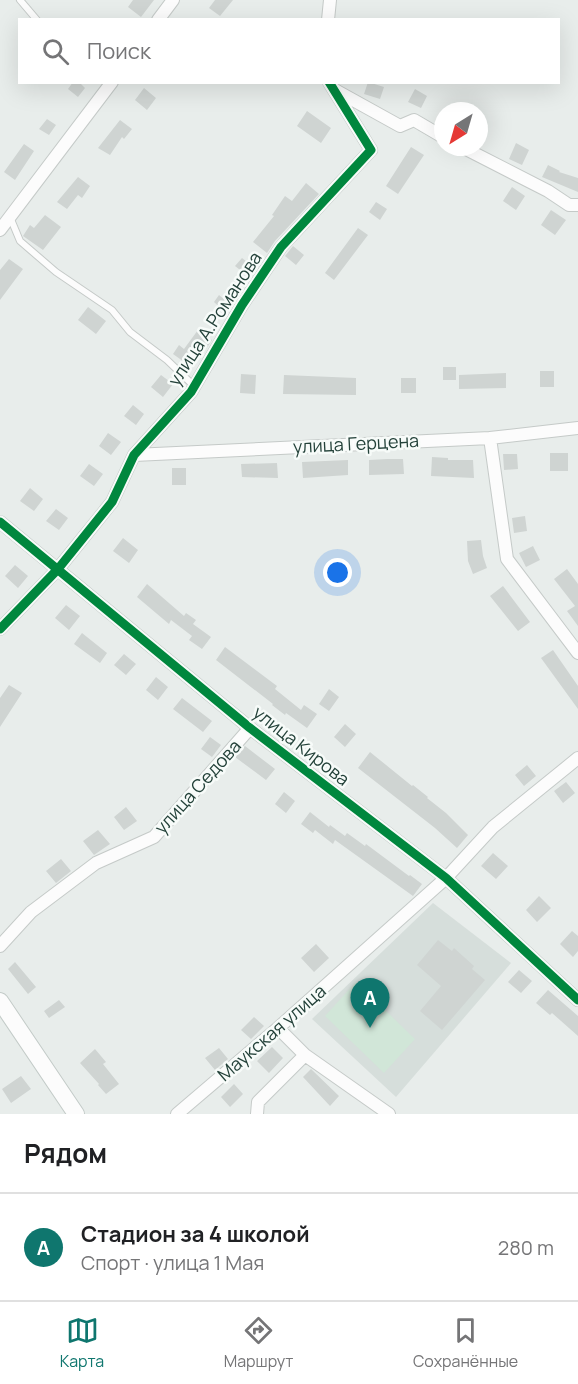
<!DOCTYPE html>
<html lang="ru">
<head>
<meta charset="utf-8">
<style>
  :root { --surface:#fff; --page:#f6f6f6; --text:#202124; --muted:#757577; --line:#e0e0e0; --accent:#0f766e }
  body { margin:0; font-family:Manrope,sans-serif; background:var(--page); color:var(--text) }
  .compass { position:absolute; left:434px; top:102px; width:54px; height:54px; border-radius:50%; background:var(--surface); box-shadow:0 6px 24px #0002; rotate:217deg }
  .you { position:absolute; left:338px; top:573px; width:21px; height:21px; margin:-15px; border:4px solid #fff; border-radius:50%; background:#1a73e8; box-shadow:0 0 0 9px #1a73e833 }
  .badge { display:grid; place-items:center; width:39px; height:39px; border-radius:50%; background:var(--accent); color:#fff; font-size:20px; font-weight:700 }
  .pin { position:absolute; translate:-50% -50px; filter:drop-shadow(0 2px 3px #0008) }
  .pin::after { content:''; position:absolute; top:32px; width:21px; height:18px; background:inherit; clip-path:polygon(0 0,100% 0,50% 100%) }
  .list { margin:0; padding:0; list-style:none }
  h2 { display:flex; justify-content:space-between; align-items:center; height:78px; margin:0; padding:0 24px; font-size:26px }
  h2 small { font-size:20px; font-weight:400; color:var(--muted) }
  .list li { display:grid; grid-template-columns:39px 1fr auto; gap:18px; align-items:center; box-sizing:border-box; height:108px; padding:0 24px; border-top:2px solid var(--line) }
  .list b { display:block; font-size:22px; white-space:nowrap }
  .list p { margin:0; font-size:20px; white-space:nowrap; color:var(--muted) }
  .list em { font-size:20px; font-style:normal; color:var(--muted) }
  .icon { flex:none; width:33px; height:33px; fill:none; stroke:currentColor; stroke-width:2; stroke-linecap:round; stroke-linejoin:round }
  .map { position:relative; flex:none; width:578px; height:1114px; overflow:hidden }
  .search { position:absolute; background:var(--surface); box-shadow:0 6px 24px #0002; left:18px; right:18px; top:18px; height:66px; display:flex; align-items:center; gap:15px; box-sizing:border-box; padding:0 21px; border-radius:0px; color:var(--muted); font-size:22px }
  .sheet { height:186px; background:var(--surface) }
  nav { display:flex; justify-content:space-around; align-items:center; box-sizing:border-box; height:84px; border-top:2px solid var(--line); background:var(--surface); font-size:16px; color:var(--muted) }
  nav a { display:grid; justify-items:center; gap:3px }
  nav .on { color:var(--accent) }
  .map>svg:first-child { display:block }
  .built { fill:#d6dedb }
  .green { fill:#d1e6d8 }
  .building { fill:#cfd4d2 }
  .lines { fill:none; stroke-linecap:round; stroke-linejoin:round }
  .lane-casing { stroke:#c5cac8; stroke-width:8 }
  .street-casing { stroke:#c5cac8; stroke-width:14 }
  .secondary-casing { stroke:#c3cbc8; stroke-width:18 }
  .lane { stroke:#fcfcfc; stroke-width:6 }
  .street { stroke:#fcfcfc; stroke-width:12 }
  .secondary { stroke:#fcfcfc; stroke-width:16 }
  .cycleway-casing { stroke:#f7fbf9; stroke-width:13 }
  .cycleway { stroke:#00873e; stroke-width:9 }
  .labels { text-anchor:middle; stroke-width:5; stroke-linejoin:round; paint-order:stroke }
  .street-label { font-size:18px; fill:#24423a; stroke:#f7fbf9 }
</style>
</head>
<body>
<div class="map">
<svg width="578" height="1114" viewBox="0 0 578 1114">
  <rect width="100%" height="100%" fill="#e8edeb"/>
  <path class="built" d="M433 903 511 963 396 1097 312 1019Z"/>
  <path class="green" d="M356 982 415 1039 384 1073 325 1016Z"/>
  <path class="building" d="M133 0H154L141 17 128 7Z
    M215 0H233L220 16 209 8Z
    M73 82H79L85 88 78 97 68 89Z
    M368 82 384 87 380 99 364 94Z
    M144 88 156 98 147 110 135 100Z
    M415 89 427 96 421 108 408 102Z
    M307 111 331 128 321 143 297 126Z
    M47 119 56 125 49 135 39 129Z
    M120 120 132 129 124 139 122 137 110 155 98 148Z
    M516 143 529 150 522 165 509 159Z
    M24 144 34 151 15 180 4 172Z
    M411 147 424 155 398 194 386 186Z
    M548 165 560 171 559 172 578 178V192L542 177Z
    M78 177 90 186 82 198 78 195 67 209 57 202Z
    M306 183 319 194 275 241 267 253 253 242 274 216 272 215 285 196 292 201Z
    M512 187 525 196 516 210 503 201Z
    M376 202 387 209 380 220 369 212Z
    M551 210 566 220 555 235 541 225Z
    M45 215 61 227 43 250 23 236 30 225 34 228Z
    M358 228 368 235 334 280 325 273Z
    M293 246 304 255 296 265 285 256Z
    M242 258 256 269 249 277 235 266Z
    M9 259 23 269 0 300V270Z
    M219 295 232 306 227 314 214 302Z
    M88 307 106 321 96 334 78 320Z
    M198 330 212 340 206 349 201 345 187 364 173 354 179 345 184 349Z
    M443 367H456V380H443Z
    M540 371H554V387H540Z
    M506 373V388L459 389V375Z
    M241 374 256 375 255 394 240 393Z
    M161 375 173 384 163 397 151 387Z
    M284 375 356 378V395L283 394Z
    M401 378H416V393H401Z
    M133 405 144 414 136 425 124 416Z
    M108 433 121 442 111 455 99 446Z
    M550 453H568V471H550Z
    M503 454H517L518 469 504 470Z
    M432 457 448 458V460H473L474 478 431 476Z
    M387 459H403L404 474 369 475V460Z
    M348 460V475L303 478 302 462Z
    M277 463 278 478 242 477 241 464Z
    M89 464 103 474 94 486 80 476Z
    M172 468H186V485H172Z
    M30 488 43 499 34 511 20 501Z
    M56 509 68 518 59 530 46 521Z
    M525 516 527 531 514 533 512 518Z
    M123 538 138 550 129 563 113 551Z
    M481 540 483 556 487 568 473 574 468 561 467 541Z
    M533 546 540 560 526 567 519 553Z
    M15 565 28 576 18 588 5 576Z
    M567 569 578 584V626L567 611 575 606 554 579Z
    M147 584 184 616 186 613 196 620 193 624 211 637 202 649 189 640 192 636 171 620 169 624 137 597Z
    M503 586 530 622 518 631 490 596Z
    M66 605 80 616 69 630 55 618Z
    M82 633 107 653 100 663 74 644Z
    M225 647 277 686 275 689 301 710 304 705 317 714 307 728 286 713 285 715 272 705 273 704 216 660Z
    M553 650 578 686V709L541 658Z
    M124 654 136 664 126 675 114 665Z
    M156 677 168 687 158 700 146 690Z
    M9 685 22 693 0 727V698Z
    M329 689 339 697 329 711 319 704Z
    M182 698 212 721 203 732 173 709Z
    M345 724 356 734 345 747 334 737Z
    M210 737 221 745 212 757 201 749Z
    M245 746 275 769 266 780 235 757Z
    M370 752 412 786 413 785 428 797 427 798 446 813 468 835 457 848 435 828 358 768Z
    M527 765 536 776 524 786 515 775Z
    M566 782 575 793 563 803 554 791Z
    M284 792 295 801 286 813 275 804Z
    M126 807 137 821 124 830 114 817Z
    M310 812 329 827 330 825 345 836 347 833 365 846 366 844 409 876 410 875 422 884 413 896 335 840 333 844 315 830 313 833 301 824Z
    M98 830 110 844 94 855 83 841Z
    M493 853 508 866 496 879 481 866Z
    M61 859 71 871 56 883 46 871Z
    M539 896 551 908 537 922 526 910Z
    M572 931 578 936V951L573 957 560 944Z
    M438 940 452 951 454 948 474 966 472 969 485 980 442 1030 420 1011 441 986 417 965Z
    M316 944 329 958 314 972 301 958Z
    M15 962 36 987 28 994 8 969Z
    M519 970 532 981 521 993 508 982Z
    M548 990 578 1016V1036L552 1013 550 1015 536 1003Z
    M59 1000 65 1007 49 1018 44 1011Z
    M254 1017 264 1026 251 1039 241 1030Z
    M272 1047 283 1058 269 1073 257 1061Z
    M219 1048 228 1059 215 1070 205 1058Z
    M95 1049 106 1062 103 1064 119 1084 106 1094 98 1085 99 1084 80 1063Z
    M311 1069 339 1096 330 1106 303 1077Z
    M21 1076 31 1089 11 1103 2 1089Z
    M234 1084 243 1094 230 1107 221 1097Z"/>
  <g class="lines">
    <defs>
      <path id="lane" d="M20 0 37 20
        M10 217 20 241 56 272 112 310 130 332 167 360 194 386"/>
      <path id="street" d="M158 20 173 0
        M328 20 330 0
        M335 90 400 126 414 120 443 137
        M462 147 548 191 569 205H578
        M0 230 112 82
        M490 438 507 559 578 653
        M134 455 490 438 578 428
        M0 522 250 728 446 878 578 1000
        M0 629 58 569 112 502 134 455 191 392 242 305 281 247 371 150 329 82
        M0 946 31 912 96 863 154 837 250 728
        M278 1028 305 1055 389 1114
        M177 1114 278 1028 446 878 493 827 578 758
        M257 1114 258 1102 305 1055"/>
      <path id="secondary" d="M0 1001 76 1114"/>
    </defs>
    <use href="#lane" class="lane-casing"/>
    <use href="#street" class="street-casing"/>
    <use href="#secondary" class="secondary-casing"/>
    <use href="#lane" class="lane"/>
    <use href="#street" class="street"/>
    <use href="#secondary" class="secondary"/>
    <defs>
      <path id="cycleway" d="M0 522 250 728 446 878 578 1000
        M0 629 58 569 112 502 134 455 191 392 242 305 281 247 371 150 329 82"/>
    </defs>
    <use href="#cycleway" class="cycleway-casing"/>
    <use href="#cycleway" class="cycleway"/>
  </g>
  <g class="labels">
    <g class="street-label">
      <text transform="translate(215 319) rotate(-57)" y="6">улица А.Романова</text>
      <text transform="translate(356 444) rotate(-3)" y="6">улица Герцена</text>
      <text transform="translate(301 746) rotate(38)" y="6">улица Кирова</text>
      <text transform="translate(198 787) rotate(-48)" y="6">улица Седова</text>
      <text transform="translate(272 1033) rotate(-41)" y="6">Маукская улица</text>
    </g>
  </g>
</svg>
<svg class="compass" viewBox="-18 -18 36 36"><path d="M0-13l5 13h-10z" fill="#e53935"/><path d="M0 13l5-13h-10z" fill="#757577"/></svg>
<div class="you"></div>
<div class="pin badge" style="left:370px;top:1028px">A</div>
<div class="search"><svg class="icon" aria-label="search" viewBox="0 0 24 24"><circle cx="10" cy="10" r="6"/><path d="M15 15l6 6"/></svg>Поиск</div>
</div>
<section class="sheet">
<h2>Рядом<small></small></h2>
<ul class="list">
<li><span class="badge">A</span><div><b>Стадион за 4 школой</b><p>Спорт · улица 1 Мая</p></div><em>280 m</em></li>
</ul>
</section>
<nav>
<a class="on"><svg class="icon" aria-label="map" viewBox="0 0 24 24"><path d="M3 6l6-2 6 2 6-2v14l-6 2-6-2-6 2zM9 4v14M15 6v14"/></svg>Карта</a>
<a><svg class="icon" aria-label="directions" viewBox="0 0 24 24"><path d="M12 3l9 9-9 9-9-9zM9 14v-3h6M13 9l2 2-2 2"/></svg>Маршрут</a>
<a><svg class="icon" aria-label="saved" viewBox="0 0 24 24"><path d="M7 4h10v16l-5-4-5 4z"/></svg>Сохранённые</a>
</nav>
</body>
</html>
